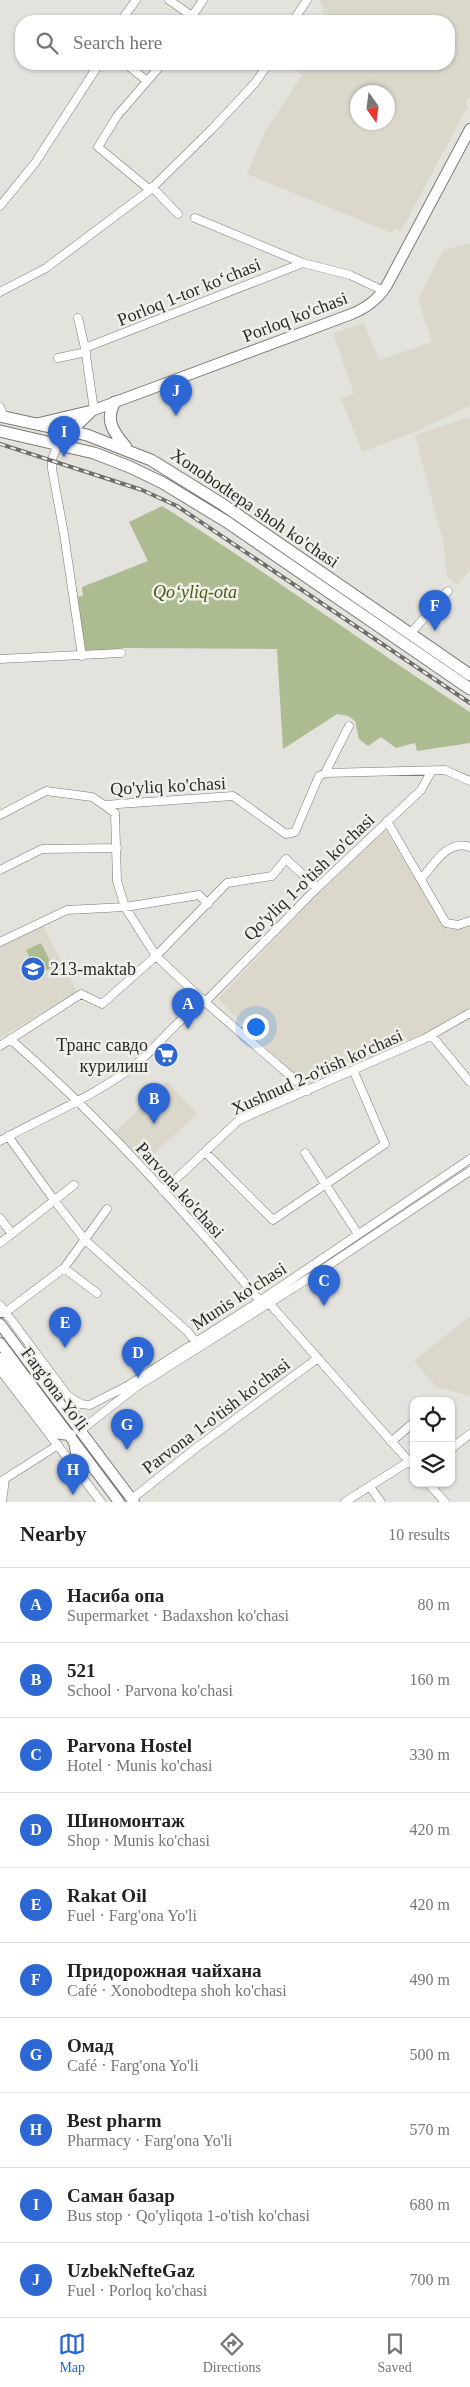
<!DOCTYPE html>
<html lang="en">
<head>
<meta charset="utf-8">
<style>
  :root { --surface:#fff; --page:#f6f6f6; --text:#222; --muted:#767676; --line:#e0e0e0; --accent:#2c67d4 }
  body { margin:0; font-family:Georgia,serif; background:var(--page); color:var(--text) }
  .controls { position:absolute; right:15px; bottom:15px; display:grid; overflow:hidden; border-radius:10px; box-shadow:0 1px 4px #0004 }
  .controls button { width:45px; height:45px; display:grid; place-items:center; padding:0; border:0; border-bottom:1px solid var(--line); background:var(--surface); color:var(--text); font:25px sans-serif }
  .compass { position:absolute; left:350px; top:85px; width:45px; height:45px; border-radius:50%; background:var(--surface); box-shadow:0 1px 4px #0004; rotate:166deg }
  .you { position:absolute; left:255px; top:1026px; width:18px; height:18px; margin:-12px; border:4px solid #fff; border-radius:50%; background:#1a73e8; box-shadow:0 0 0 8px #1a73e833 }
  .badge { display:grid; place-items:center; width:32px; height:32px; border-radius:50%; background:var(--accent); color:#fff; font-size:16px; font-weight:700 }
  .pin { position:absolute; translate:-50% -41px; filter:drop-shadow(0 1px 2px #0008) }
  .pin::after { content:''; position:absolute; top:26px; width:18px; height:15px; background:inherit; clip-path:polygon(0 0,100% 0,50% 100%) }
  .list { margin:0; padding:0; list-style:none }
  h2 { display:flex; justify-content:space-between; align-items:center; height:65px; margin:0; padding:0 20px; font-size:21px }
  h2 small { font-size:16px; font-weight:400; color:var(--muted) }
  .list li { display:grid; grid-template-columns:32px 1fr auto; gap:15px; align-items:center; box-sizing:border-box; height:75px; padding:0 20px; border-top:1px solid var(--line) }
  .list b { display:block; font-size:19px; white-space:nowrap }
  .list p { margin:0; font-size:16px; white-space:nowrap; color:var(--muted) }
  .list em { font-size:16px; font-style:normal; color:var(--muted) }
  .icon { flex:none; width:28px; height:28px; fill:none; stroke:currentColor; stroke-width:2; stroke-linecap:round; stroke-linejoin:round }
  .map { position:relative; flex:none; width:470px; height:1502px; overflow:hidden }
  .search { position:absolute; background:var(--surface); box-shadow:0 1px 4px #0004; left:15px; right:15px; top:15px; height:55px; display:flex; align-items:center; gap:12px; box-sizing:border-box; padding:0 18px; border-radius:20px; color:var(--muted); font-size:19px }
  .sheet { height:815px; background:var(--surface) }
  nav { display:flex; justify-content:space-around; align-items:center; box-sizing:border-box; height:70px; border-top:1px solid var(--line); background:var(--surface); font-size:14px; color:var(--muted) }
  nav a { display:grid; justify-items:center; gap:2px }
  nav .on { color:var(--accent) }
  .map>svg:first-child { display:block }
  .built { fill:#dbd7cb; fill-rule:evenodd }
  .green { fill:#acbb90 }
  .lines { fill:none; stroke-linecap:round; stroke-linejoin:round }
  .minor-casing { stroke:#7b7a75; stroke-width:9 }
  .major-casing { stroke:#7b7a75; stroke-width:12 }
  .highway-casing { stroke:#7b7a75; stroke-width:13 }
  .minor { stroke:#fff; stroke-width:8 }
  .major { stroke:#fff; stroke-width:10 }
  .highway { stroke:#fff; stroke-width:11 }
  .rail-casing { stroke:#6e6d69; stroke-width:4 }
  .rail { stroke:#f1efea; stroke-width:2; stroke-dasharray:5.5; stroke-linecap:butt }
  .labels { text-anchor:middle; stroke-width:5; stroke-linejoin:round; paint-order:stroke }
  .street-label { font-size:18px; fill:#2c2b29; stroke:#f1efea }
  .park-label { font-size:18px; font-style:italic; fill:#485c12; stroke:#f1efea }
  .poi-label { font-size:18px; fill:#2c2b29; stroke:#f1efea; text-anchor:start }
</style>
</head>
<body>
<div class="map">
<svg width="470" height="1502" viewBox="0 0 470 1502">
  <rect width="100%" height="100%" fill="#e4e2dd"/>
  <path class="built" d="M320 0H470V96L465 104 468 106 401 231 395 228 392 233 247 174 266 130 302 75 298 72 303 64H449V21H327ZM358 92H388V122H358Z
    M470 243V406L415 432 362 452 341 398 354 394 333 333 364 323 379 360 432 342 418 300 443 250Z
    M470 417V570L457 585 447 577 443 541 415 435Z
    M383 826 448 930 470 923V1010L431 1033 308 1089 218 999Z
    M43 925 77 992 0 1038V945Z
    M167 1081 197 1114 143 1164 113 1134Z
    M470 1316V1396L436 1387 414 1361Z"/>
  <path class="green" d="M162 506C267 572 366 645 470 712V743L417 751 415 743 396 748 381 737 368 746 359 739 355 721 348 716 337 714 283 749 277 649 122 648 85 653 76 597 83 596 82 587 148 561 129 522Z
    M41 943 53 967 38 974 26 950Z"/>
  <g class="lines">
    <defs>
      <path id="minor" d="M169 0 192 16
        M121 21 136 0
        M189 21 203 0
        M293 21 307 0
        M126 64 147 81
        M152 187 178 214
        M150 190 98 147 117 116 162 64
        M0 206 35 163 99 64
        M195 218 303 263 350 275 384 291
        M0 292 46 268 150 190 212 129 255 83 268 64
        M78 318 85 348 94 410
        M85 348 303 263
        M58 358 86 352
        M0 407 4 416
        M58 444 52 459V469L64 534 82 656
        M410 634 448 591
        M0 659 121 653
        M325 773 445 770 470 781
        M104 805 115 813 117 881 125 907 156 956 205 1002 308 1091
        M0 815 46 791 92 797 104 805 233 796 286 834 295 832 319 776 325 773 349 726
        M387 821 446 923 458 925 470 921
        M0 870 42 849 117 848
        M422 878C435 863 448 839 470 847
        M0 942 67 910 125 907 199 895 208 904
        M432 1036 470 1082
        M10 1039C101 1118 182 1209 260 1301
        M0 1046 81 994 102 1004 156 956 227 883 272 876 286 859 317 888
        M8 1136 54 1200 85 1240 188 1332 199 1346
        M0 1141C45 1116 93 1097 134 1066 159 1046 177 1018 205 1002L317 888 421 790 431 772
        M205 1152 273 1220 385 1144 354 1072
        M305 1153 358 1234
        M163 1191 239 1120 424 1039 470 1013
        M0 1218 12 1234
        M0 1243 74 1185
        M64 1268 97 1293
        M269 1303 414 1467
        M0 1305 68 1396 81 1430 136 1387 314 1275 470 1171
        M6 1312 64 1268 107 1209
        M0 1370 101 1502
        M68 1396 81 1404 90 1405 127 1386 255 1304 470 1159
        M391 1442 414 1422
        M451 1449 470 1434
        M0 1482 58 1445
        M428 1483 445 1502
        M370 1487 381 1502
        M132 1499 196 1448 318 1358
        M2 1502 5 1479
        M345 1502 408 1462"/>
      <path id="major" d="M39 423 94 410 349 315C365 309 378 300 387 285L470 129
        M58 444 91 412
        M0 1312H6
        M0 1324 134 1502
        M0 1343 119 1502
        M0 1358 51 1426 60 1434 71 1435
        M74 1442 80 1474"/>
      <path id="highway" d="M115 402C104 420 114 433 126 447
        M0 416 87 435 151 460 222 504 470 675
        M0 431 94 453 130 467 163 483 227 522 470 689"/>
    </defs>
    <use href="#minor" class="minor-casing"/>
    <use href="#major" class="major-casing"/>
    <use href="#highway" class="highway-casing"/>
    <use href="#minor" class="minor"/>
    <use href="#major" class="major"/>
    <use href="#highway" class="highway"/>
    <defs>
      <path id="rail" d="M0 444 142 490 177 506 470 703"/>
    </defs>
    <use href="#rail" class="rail-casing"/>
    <use href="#rail" class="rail"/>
  </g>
  <defs>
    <symbol id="school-disc" viewBox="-11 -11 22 22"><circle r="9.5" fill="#2c67d4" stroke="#f1efea"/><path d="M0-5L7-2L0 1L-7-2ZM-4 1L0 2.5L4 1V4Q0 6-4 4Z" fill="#fff"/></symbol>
    <symbol id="supermarket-disc" viewBox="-11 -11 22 22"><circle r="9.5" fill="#2c67d4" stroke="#f1efea"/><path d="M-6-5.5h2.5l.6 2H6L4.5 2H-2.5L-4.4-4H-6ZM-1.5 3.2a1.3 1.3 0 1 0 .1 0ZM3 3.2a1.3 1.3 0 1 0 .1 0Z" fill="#fff"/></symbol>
  </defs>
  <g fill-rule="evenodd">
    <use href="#school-disc" x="19" y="955" width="28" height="28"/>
    <use href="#supermarket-disc" x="152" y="1041" width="28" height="28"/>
  </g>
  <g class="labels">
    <g class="street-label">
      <text transform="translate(189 292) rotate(-22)" y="6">Porloq 1-tor koʻchasi</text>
      <text transform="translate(295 317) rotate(-21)" y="6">Porloq ko'chasi</text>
      <text transform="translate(255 508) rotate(34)" y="6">Xonobodtepa shoh ko'chasi</text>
      <text transform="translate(168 786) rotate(-3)" y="6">Qo'yliq ko'chasi</text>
      <text transform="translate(309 877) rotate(-44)" y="6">Qo'yliq 1-o'tish ko'chasi</text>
      <text transform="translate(317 1072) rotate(-24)" y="6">Xushnud 2-o'tish ko'chasi</text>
      <text transform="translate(180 1190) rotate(48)" y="6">Parvona ko'chasi</text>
      <text transform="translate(239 1296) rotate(-33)" y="6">Munis ko'chasi</text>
      <text transform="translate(55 1389) rotate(53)" y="6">Farg'ona Yo'li</text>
      <text transform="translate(216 1416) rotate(-37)" y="6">Parvona 1-o'tish ko'chasi</text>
    </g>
    <g class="park-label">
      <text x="195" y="598">Qo‘yliq-ota</text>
    </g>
    <g class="poi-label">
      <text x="50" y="975">213-maktab</text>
      <text x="148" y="1051" text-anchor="end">Транс савдо<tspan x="148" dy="21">курилиш</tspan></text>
    </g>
  </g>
</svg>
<div class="controls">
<button><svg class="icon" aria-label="locate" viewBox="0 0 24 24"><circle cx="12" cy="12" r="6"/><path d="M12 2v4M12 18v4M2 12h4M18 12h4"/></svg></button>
<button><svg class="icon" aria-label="layers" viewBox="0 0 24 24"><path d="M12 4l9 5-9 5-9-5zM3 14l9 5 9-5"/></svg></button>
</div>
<svg class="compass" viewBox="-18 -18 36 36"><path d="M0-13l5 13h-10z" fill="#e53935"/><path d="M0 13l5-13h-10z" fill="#767676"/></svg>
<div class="you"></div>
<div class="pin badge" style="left:188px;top:1029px">A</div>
<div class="pin badge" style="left:154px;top:1124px">B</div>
<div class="pin badge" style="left:324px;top:1306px">C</div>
<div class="pin badge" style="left:138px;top:1378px">D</div>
<div class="pin badge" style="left:65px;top:1348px">E</div>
<div class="pin badge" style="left:435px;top:631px">F</div>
<div class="pin badge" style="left:127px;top:1450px">G</div>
<div class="pin badge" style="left:73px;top:1495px">H</div>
<div class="pin badge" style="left:64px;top:457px">I</div>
<div class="pin badge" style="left:176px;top:416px">J</div>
<div class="search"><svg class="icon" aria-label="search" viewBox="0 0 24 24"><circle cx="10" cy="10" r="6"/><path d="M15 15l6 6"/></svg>Search here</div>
</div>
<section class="sheet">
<h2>Nearby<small>10 results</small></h2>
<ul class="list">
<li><span class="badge">A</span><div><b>Насиба опа</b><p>Supermarket · Badaxshon ko'chasi</p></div><em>80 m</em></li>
<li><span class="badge">B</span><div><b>521</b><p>School · Parvona ko'chasi</p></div><em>160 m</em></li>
<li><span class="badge">C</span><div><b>Parvona Hostel</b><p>Hotel · Munis ko'chasi</p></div><em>330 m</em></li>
<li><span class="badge">D</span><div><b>Шиномонтаж</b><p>Shop · Munis ko'chasi</p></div><em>420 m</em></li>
<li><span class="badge">E</span><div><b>Rakat Oil</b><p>Fuel · Farg'ona Yo'li</p></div><em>420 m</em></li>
<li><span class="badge">F</span><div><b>Придорожная чайхана</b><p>Café · Xonobodtepa shoh ko'chasi</p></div><em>490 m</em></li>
<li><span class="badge">G</span><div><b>Омад</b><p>Café · Farg'ona Yo'li</p></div><em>500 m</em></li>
<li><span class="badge">H</span><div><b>Best pharm</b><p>Pharmacy · Farg'ona Yo'li</p></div><em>570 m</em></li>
<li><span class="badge">I</span><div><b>Саман базар</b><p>Bus stop · Qo'yliqota 1-o'tish ko'chasi</p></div><em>680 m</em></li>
<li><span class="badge">J</span><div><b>UzbekNefteGaz</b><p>Fuel · Porloq ko'chasi</p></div><em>700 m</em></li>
</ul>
</section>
<nav>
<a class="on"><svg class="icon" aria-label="map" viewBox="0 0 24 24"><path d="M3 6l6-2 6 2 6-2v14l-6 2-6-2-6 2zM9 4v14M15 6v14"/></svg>Map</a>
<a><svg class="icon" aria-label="directions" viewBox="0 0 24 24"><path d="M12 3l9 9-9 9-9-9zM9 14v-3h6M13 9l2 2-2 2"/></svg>Directions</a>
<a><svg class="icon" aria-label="saved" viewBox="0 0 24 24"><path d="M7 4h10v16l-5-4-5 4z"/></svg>Saved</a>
</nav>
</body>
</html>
